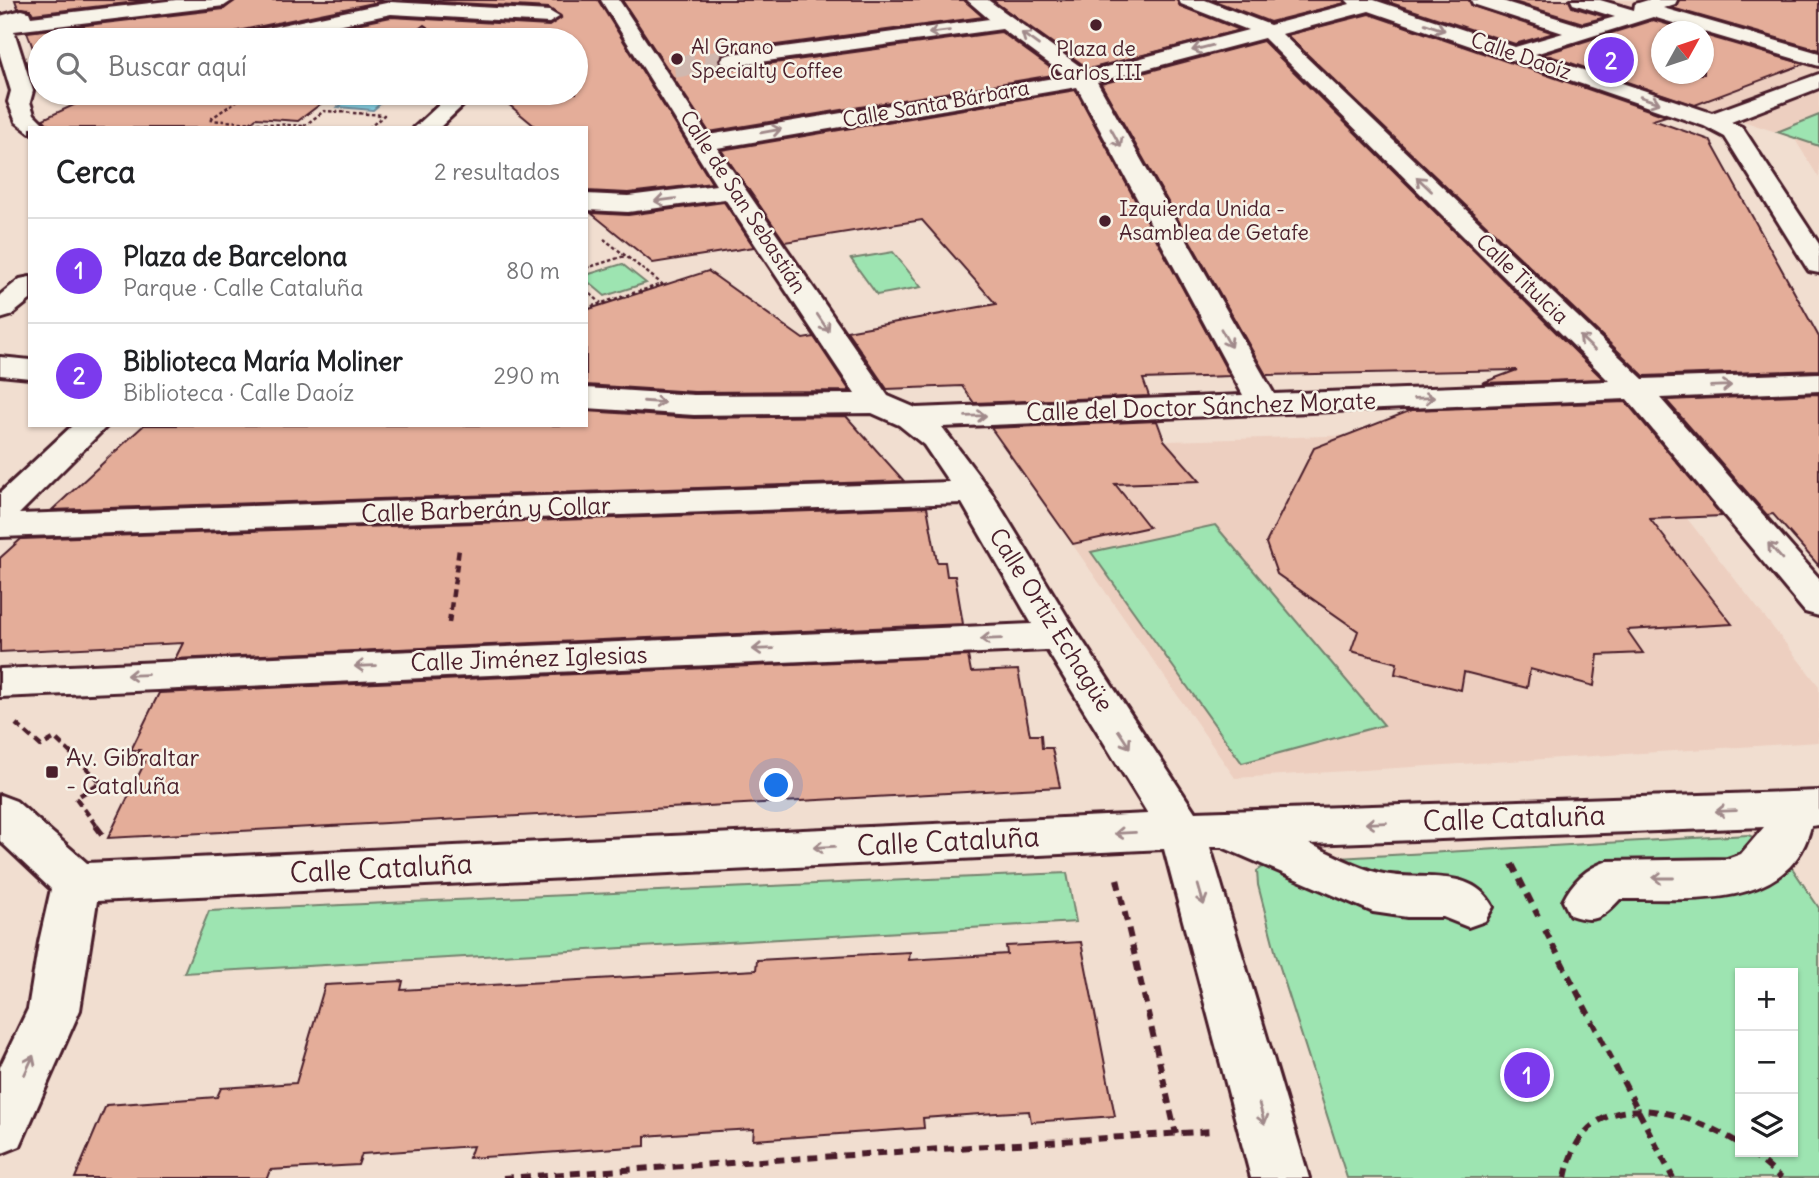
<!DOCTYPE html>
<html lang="es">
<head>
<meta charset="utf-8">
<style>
  :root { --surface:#fff; --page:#f2f2f2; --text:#202124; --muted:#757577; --line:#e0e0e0; --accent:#7c3aed }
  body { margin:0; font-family:Delius,sans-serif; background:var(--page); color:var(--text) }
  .controls { position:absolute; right:21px; bottom:21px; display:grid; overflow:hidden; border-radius:0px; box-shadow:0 2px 5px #0004 }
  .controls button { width:63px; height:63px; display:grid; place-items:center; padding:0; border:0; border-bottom:2px solid var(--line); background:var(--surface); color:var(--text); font:35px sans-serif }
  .compass { position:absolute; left:1651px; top:21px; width:63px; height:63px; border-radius:50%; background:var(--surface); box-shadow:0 2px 5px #0004; rotate:50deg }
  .you { position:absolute; left:777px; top:786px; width:24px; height:24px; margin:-18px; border:5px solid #fff; border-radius:50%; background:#1a73e8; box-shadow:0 0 0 10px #1a73e833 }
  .badge { display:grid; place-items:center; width:46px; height:46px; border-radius:50%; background:var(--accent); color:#fff; font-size:23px; font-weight:700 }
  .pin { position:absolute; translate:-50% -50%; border:4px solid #fff; box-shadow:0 2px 7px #0006 }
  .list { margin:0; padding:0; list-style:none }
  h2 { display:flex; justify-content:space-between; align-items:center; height:91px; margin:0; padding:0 28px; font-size:30px }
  h2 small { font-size:23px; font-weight:400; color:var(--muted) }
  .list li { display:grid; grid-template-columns:46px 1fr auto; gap:21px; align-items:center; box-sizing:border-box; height:105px; padding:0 28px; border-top:2px solid var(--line) }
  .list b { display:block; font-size:26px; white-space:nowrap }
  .list p { margin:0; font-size:23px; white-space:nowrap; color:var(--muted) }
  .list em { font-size:23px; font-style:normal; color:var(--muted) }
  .icon { flex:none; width:38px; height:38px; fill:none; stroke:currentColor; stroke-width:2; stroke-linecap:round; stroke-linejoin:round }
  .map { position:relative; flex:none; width:1819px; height:1178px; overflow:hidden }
  .search { position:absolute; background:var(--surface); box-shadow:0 2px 5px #0004; left:28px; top:28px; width:560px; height:77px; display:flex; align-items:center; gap:18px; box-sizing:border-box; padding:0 24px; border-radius:38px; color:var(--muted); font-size:26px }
  .panel { position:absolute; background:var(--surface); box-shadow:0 2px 5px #0004; left:28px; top:126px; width:560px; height:301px; border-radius:0px }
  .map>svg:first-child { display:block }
  .built { fill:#edcfc0; fill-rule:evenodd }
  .green { fill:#9de4b1; stroke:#74826e; stroke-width:2; fill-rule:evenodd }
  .water { fill:#8cd9ec; stroke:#728f9f; stroke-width:2 }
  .building { fill:#e4ad99; stroke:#4a1f2b; stroke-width:2 }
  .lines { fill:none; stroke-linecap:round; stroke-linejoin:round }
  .minor-tunnel { stroke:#d0b8af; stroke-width:21; stroke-dasharray:21 10; stroke-linecap:butt }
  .minor-casing { stroke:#4a1f2b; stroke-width:6 }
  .path-far2 { stroke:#4a1f2b; stroke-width:2.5; stroke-dasharray:3.5 2.5; stroke-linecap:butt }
  .path-far1 { stroke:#4a1f2b; stroke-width:4.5; stroke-dasharray:8 5; stroke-linecap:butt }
  .path { stroke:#4a1f2b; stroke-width:6; stroke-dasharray:10 7; stroke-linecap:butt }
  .minor { fill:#f7f3e8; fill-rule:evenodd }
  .oneway { stroke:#a0898a }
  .poi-dot { fill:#4a1f2b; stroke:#f7f3e8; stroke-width:2.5 }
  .labels { text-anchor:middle; stroke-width:5; stroke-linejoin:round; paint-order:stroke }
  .far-poi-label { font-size:21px; fill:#4a1f2b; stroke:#f7f3e8; text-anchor:start }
  .far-street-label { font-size:21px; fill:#4a1f2b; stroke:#f7f3e8 }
  .street-label { font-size:24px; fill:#4a1f2b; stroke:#f7f3e8 }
  .poi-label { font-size:24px; fill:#4a1f2b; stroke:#f7f3e8; text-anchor:start }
  .near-street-label { font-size:28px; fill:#4a1f2b; stroke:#f7f3e8 }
</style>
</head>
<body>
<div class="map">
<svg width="1819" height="1178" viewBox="0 0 1819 1178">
  <rect width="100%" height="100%" fill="#f1ded0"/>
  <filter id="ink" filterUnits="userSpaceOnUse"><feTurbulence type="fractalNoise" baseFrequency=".0143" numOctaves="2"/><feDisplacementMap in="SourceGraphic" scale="14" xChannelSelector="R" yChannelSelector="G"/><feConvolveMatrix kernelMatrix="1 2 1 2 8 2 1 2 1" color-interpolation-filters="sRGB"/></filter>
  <g filter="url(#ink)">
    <path class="built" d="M1378 0H1819V178L1794 138ZM1661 32H1703V74H1661Z
      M1615 427 1819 686V742L1235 778 1004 446Z"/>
    <path class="green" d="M1819 115V146L1777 132Z
      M893 252 921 287 877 295 851 259Z
      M622 264 646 283 605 296 586 280V275Z
      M1215 525 1384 725 1242 763 1091 552Z
      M1748 835 1765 842 1788 862 1819 908V1178H1347L1277 958 1258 885 1257 871 1270 862 1284 861ZM1740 973H1793V1152H1740Z
      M1067 873 1076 922 184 973 209 911Z"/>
    <path class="water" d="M357 93H393L373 110 338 107Z"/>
    <path class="building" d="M15 0H153L33 14 30 9 18 8Z
      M235 0H388L238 31 230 34 226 40H40V67L27 32 224 9Z
      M402 0H598L712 183 628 193 586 191V128H537L507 103 526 98 518 93H576V40H446L424 25 404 40H277L391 17 549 26 561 18 549 8Z
      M622 0H964L983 17 731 51 722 54 718 60 723 67 731 69 1001 32 1059 74 709 132Z
      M992 0H1177L1180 6 1240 30 1089 69Z
      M1212 0H1343L1345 3 1270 22Z
      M1382 0H1469L1472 6 1554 33 1515 44Z
      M1508 0H1569L1572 7 1606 17 1583 23Z
      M1679 0H1819V50L1672 8Z
      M1369 14 1666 116 1653 120 1710 140 1819 337V370L1644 376 1287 35Z
      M1653 20 1693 32H1662V74H1704V35L1804 64 1695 105 1544 54Z
      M1263 41 1603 379 1482 383 1517 370 1266 375 1101 84Z
      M1076 90 1230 376 1143 379 1149 396 974 403 962 386 887 389 847 331 996 304 922 220 785 242 721 150Z
      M100 93H335L298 121 256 118 244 128H51L43 119Z
      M724 202 754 247 653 263 591 213 628 215Z
      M708 271 803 339 814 337 850 391 694 392 586 385V310Z
      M1819 394V566L1773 514 1767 515 1666 400Z
      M1626 402 1722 516 1650 519 1732 624 1627 630 1643 653 1598 655 1594 686 1530 669 1527 688 1464 672 1461 690 1395 674 1397 663 1351 651 1358 631 1277 574 1266 543 1314 448 1412 410Z
      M586 411 694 418 846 416 904 481 52 510 144 425H586Z
      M1157 421 1164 440 1200 481 1115 484 1149 527 1073 544 991 428Z
      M927 507 937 562H945L947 576H955L963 624 175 659 183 643 0 652V558L21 539Z
      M968 656 971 672 1018 670 1030 735H1041L1042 748H1052L1060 787 108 838 145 762 133 763 140 750H131L159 693Z
      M1081 942 1115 1116 1031 1122 1029 1111 980 1114 923 1118 924 1128 753 1140 754 1129 700 1132 645 1136V1146L469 1158 473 1146 362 1154 358 1165 270 1170 267 1178H75L106 1105 217 1097 221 1088 296 1083 325 985 403 981 401 990 756 970 757 960 910 952 909 960 1007 954 1006 946Z"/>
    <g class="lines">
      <path class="minor-tunnel" d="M674 67 731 60"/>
      <defs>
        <path id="minor" d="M176 0H233L224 6 14 31 33 91 30 102 34 114 48 128H30V133L16 122 8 102 11 91 0 55V16L22 10 29 12 31 17Z
          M601 0H619L708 135 1066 76 1002 29 731 66 724 64 721 60 724 56 731 54 989 19 967 0H988L1088 72 1248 30 1181 4 1179 0H1205L1270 25 1350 4 1346 0H1374L1515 47 1563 33 1473 4 1471 0H1499L1583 26 1615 17 1573 4 1571 0H1600L1634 10 1635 4 1648 0H1677L1675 4 1663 8 1819 53V66L1653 17 1535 54 1712 113 1819 74V88L1731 122 1742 127 1819 244V273L1809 271 1805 265 1725 137 1704 126 1369 11 1282 34 1643 379 1819 373V391L1660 398 1819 578V616L1805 612 1627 399 942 427 991 492 1074 628 1195 812 1819 791V825L1811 826C1790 912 1688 898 1620 899 1602 918 1595 924 1570 915L1563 901C1573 881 1586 868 1608 861L1727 859 1741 854 1764 827 1309 844C1331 853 1355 867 1379 873 1418 883 1471 864 1493 907L1485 921 1468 927 1443 917H1407L1373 912 1222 847H1210L1309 1178H1251L1164 849 97 901 80 1010 20 1146 0 1154V1067L28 1009 39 942 51 889 0 841V795L16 801 87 863 1148 814 1047 650 0 697V669L1032 624 962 503 0 537V493L73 425H108L19 514 949 482 924 445 899 425 872 413 694 415 586 408V388L694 395 855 394 725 199 628 212 586 210V194L628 196 716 185ZM1264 38 1609 381 1274 394 1097 82ZM1077 87 1243 395 916 408 888 396 717 148Z
          M391 2 549 11 559 17 549 23 391 14 265 40H229L232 36 239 34Z
          M452 93H476L439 128H414Z
          M30 277V300L10 316 0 319V295L20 279Z
          M0 357 30 360V378L0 375Z"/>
      </defs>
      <use href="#minor" class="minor-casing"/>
      <path class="path-far2" d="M248 93 209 120 304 126 302 128
        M304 126 324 111 384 115 369 128
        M586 268 625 256
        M586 290 601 303
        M586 308 662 284 604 239"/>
      <path class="path-far1" d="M449 623 459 549
        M16 724 41 746 55 738 101 782 76 798 98 828"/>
      <path class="path" d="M96 826 102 834
        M1512 864 1538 916
        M1117 879 1176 1134
        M1545 930 1673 1178
        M1751 1152 1781 1178
        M503 1178 1213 1131
        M1565 1178C1583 1081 1679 1106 1740 1144"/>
      <use href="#minor" class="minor"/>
    </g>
    <defs><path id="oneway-shaft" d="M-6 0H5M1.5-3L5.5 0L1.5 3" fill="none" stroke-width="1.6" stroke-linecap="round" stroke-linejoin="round" transform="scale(1.75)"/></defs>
    <g class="oneway">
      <use href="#oneway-shaft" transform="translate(1435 27) rotate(19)"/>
      <use href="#oneway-shaft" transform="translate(939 32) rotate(172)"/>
      <use href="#oneway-shaft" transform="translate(1030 39) rotate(-144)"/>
      <use href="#oneway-shaft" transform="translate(1202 48) rotate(166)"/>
      <use href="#oneway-shaft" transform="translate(1650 100) rotate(19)"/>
      <use href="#oneway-shaft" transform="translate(771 131) rotate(-10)"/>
      <use href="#oneway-shaft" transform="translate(1116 138) rotate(61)"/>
      <use href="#oneway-shaft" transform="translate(1424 184) rotate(-136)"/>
      <use href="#oneway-shaft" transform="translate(665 200) rotate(173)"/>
      <use href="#oneway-shaft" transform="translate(823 323) rotate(56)"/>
      <use href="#oneway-shaft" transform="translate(1226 338) rotate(61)"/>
      <use href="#oneway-shaft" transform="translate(1587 343) rotate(-136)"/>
      <use href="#oneway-shaft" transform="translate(1721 386) rotate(-2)"/>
      <use href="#oneway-shaft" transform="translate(1424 398) rotate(-2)"/>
      <use href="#oneway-shaft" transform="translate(654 402) rotate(4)"/>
      <use href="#oneway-shaft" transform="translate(976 416) rotate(-2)"/>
      <use href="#oneway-shaft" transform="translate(1775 551) rotate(-131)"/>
      <use href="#oneway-shaft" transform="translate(991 639) rotate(178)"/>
      <use href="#oneway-shaft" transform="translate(763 649) rotate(178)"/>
      <use href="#oneway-shaft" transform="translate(365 666) rotate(178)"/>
      <use href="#oneway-shaft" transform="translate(137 675) rotate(178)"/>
      <use href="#oneway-shaft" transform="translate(1124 739) rotate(57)"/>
      <use href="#oneway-shaft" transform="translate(1726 811) rotate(178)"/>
      <use href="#oneway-shaft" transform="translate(1376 823) rotate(178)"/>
      <use href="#oneway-shaft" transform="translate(1125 833) rotate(177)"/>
      <use href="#oneway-shaft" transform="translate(824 847) rotate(177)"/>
      <use href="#oneway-shaft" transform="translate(1663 878) rotate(180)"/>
      <use href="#oneway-shaft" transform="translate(1201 895) rotate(74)"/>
      <use href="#oneway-shaft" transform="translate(29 1065) rotate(-65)"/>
      <use href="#oneway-shaft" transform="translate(1262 1114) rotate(74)"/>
    </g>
  </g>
  <g class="poi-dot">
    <circle cx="1096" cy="25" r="7"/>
    <circle cx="677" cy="59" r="7"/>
    <circle cx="1105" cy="221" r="7"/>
    <rect x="45" y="765" width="14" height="14" rx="3.5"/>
  </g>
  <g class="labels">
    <g class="far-poi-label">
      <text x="691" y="54">Al Grano<tspan x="691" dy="24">Specialty Coffee</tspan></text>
      <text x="1096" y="56" text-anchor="middle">Plaza de<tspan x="1096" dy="24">Carlos III</tspan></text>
      <text x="1119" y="216">Izquierda Unida -<tspan x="1119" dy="24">Asamblea de Getafe</tspan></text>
    </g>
    <g class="far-street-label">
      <text transform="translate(1521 56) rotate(19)" y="7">Calle Daoíz</text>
      <text transform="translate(936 104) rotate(-10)" y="7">Calle Santa Bárbara</text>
      <text transform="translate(743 202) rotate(57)" y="7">Calle de San Sebastián</text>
      <text transform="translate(1522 279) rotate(44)" y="7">Calle Titulcia</text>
    </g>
    <g class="street-label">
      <text transform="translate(1201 407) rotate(-2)" y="8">Calle del Doctor Sánchez Morate</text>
      <text transform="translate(486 510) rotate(-2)" y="8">Calle Barberán y Collar</text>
      <text transform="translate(1051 620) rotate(58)" y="8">Calle Ortiz Echagüe</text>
      <text transform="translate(529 659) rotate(-2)" y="8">Calle Jiménez Iglesias</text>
    </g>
    <g class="poi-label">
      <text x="66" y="766">Av. Gibraltar<tspan x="66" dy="28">- Cataluña</tspan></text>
    </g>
    <g class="near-street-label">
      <text transform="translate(1514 818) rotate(-2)" y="10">Calle Cataluña</text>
      <text transform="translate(948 841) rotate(-3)" y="10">Calle Cataluña</text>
      <text transform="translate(381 868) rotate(-3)" y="10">Calle Cataluña</text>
    </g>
  </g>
</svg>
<div class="controls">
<button>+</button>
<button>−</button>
<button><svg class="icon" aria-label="layers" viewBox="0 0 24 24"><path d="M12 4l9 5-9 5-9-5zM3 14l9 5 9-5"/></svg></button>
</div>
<svg class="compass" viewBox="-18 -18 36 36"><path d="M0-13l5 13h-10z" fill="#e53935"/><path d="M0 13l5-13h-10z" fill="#757577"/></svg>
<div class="you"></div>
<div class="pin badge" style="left:1527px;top:1075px">1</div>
<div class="pin badge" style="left:1611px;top:60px">2</div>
<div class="search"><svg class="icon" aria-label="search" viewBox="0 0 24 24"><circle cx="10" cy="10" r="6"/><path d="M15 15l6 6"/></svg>Buscar aquí</div>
<section class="panel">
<h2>Cerca<small>2 resultados</small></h2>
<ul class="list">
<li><span class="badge">1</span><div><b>Plaza de Barcelona</b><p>Parque · Calle Cataluña</p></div><em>80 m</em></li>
<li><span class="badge">2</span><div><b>Biblioteca María Moliner</b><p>Biblioteca · Calle Daoíz</p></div><em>290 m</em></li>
</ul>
</section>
</div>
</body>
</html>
